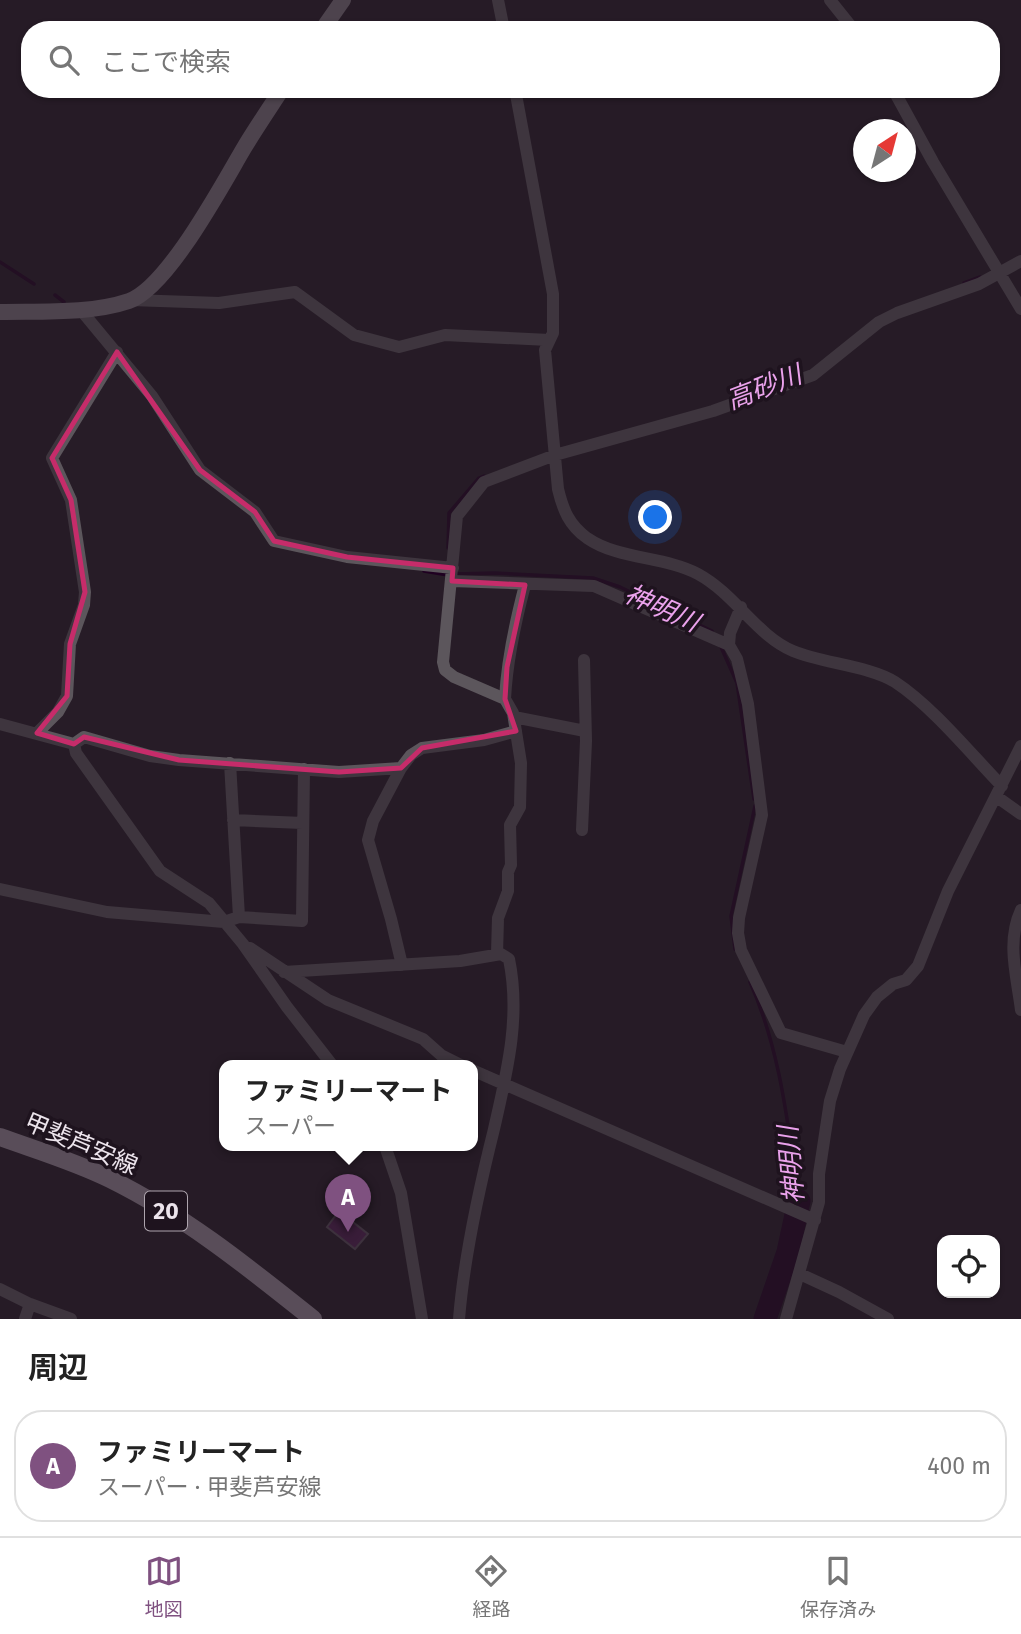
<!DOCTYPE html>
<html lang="ja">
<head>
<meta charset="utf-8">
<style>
  :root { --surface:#fff; --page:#f2f2f2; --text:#222; --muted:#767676; --line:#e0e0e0; --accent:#7f5180 }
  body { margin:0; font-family:"Fira Sans","Noto Sans JP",sans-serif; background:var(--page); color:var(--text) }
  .controls { position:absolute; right:21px; bottom:21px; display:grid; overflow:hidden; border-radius:14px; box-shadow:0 2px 5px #0004 }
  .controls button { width:63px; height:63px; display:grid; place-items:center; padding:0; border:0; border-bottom:2px solid var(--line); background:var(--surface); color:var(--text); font:35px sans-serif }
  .compass { position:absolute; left:853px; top:119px; width:63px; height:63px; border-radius:50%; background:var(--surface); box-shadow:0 2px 5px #0004; rotate:36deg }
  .you { position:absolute; left:656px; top:518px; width:24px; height:24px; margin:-18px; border:5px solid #fff; border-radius:50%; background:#1a73e8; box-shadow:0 0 0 10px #1a73e833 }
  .badge { display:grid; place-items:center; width:46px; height:46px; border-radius:50%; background:var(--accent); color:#fff; font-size:23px; font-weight:700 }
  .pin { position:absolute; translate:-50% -58px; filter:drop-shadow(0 2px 4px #0008) }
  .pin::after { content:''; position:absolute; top:37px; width:24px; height:21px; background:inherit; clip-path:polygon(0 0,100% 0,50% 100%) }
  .popup { position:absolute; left:219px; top:1060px; width:259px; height:91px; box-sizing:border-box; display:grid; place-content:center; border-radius:14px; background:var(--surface); filter:drop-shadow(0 2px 5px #0005); font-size:23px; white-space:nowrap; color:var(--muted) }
  .popup b { font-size:26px; color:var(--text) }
  .popup::after { content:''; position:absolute; left:50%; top:100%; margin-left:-14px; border:14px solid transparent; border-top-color:var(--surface) }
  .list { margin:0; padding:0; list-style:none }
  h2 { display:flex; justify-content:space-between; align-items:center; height:91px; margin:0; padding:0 28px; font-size:30px }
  h2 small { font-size:23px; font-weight:400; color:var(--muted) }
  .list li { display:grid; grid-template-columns:46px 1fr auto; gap:21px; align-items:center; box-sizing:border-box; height:112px; margin:0 14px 14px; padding:0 14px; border:2px solid var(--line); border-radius:28px }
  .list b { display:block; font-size:26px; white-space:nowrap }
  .list p { margin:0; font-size:23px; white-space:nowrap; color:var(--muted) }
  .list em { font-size:23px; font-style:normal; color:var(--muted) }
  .icon { flex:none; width:38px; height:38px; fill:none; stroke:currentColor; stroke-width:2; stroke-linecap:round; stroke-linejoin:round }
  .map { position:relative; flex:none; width:1021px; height:1319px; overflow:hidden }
  .search { position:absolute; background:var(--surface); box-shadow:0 2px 5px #0004; left:21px; right:21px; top:21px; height:77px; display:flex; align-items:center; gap:18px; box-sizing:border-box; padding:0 24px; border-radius:28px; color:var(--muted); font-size:26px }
  .sheet { height:217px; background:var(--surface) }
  nav { display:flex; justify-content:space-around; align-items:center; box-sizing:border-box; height:98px; border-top:2px solid var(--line); background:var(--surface); font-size:19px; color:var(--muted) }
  nav a { display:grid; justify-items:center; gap:4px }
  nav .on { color:var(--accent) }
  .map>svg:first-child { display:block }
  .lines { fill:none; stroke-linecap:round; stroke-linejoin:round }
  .stream { stroke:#1f0021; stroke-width:3.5 }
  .river { stroke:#1f0021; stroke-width:23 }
  .building { fill:#502151; stroke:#594c59; stroke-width:2 }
  .street { stroke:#5c565c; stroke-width:12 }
  .secondary { stroke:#7d747d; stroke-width:16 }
  .primary { stroke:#978b97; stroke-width:18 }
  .marked { fill:none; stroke:#c62c6a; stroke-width:5; stroke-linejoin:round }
  .labels { text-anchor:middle; stroke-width:7; stroke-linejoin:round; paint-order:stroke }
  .shield { fill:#1e131e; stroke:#aea5ae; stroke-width:2 }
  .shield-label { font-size:23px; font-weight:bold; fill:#ece4ec }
  .street-label { font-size:24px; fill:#ece4ec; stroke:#1e131e }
  .water-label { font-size:26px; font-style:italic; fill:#eba2ec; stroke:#1e131e }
</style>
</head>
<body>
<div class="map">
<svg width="1021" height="1319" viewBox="0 0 1021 1319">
  <rect width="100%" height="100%" fill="#271c27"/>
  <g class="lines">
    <path class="stream" d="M0 262 34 284
      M964 283 980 277
      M55 295 64 302
      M448 548 449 513 479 478 484 476
      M424 571 448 575
      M455 574 494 573 593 578 620 587 712 631
      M721 647 737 683 754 799
      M735 949 731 916 755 806
      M750 982C781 1052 788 1126 799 1201"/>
    <path class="river" d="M765 1319 788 1252 799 1201"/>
  </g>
  <path class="building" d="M339 1211 368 1234 355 1249 327 1227Z"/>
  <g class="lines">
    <path class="street" d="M498 0 504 30
      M830 0 854 30
      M515 89 553 294V333L545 350 558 489C563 510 569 525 587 538 619 560 664 556 698 574 735 594 757 636 793 651 821 663 870 666 895 682 933 707 970 753 1002 786
      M893 89 933 162 1021 309
      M131 300 219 303 295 292 354 335 399 347 445 335 549 340
      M80 309 152 396 200 470 255 512 274 541 347 557 453 568
      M452 581 594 586 729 645 737 659 748 704 762 815 739 918 738 933 741 950 781 1033 847 1052
      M729 645 730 633 741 607
      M505 699C507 659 515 623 525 585
      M514 717 585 731
      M0 724 74 744 76 753 160 871 209 903 243 944 287 1007 333 1066
      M37 733 58 712 67 696 70 644 84 605 85 592 71 500 52 458 117 352
      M74 744 84 737 150 756 179 760 339 772 401 768
      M230 763 239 917
      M997 797 1021 814
      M233 820 303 823
      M582 830 586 741 584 660
      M0 889 107 912 224 922 239 917 302 921 304 769
      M1021 910C1006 942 1017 977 1021 1010
      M250 948 328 1000 423 1039 441 1055 463 1066
      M497 954 498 918 508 891V872L511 865 510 825 520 807 521 763 513 713 505 699 454 677 445 670 443 662 457 516 484 482 555 455 713 411 813 375 879 322 897 313 979 284 1021 261
      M402 965 391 919 368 840 373 821 401 768 411 755 422 748 484 740 516 731
      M284 972 460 961 501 954 509 959C521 1017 507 1072 494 1129 479 1189 464 1257 459 1319
      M472 1070 815 1220
      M385 1146 401 1193 422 1319
      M800 1274 839 1292 888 1319
      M0 1289 30 1304 25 1319
      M30 1304 71 1319
      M786 1319 819 1202V1174L830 1101 840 1069 864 1015 877 997 893 984 906 980 918 966 948 891 1021 746"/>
    <path class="secondary" d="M322 30 343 0
      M0 312C40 311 91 314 129 301 168 287 222 185 244 148 256 128 269 109 282 89"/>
    <path class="primary" d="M0 1137C36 1150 76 1162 110 1179 185 1216 249 1268 313 1319"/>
  </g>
  <path d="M0 0H1021V1319H0ZM117 352 200 470 255 512 274 541 347 557 453 568 452 581 525 585 507 667 505 699 516 731 422 748 401 768 339 772 179 760 84 737 74 744 37 733 67 696 70 644 85 592 71 500 52 458Z" fill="#271c27" fill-opacity=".55" fill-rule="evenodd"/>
  <path class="marked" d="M117 352 200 470 255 512 274 541 347 557 453 568 452 581 525 585 507 667 505 699 516 731 422 748 401 768 339 772 179 760 84 737 74 744 37 733 67 696 70 644 85 592 71 500 52 458Z"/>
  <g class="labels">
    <rect class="shield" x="145" y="1191.5" width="42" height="39" rx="5"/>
    <g class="shield-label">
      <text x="166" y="1219">20</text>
    </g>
    <g class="street-label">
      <text transform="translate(81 1144) rotate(23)" y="8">甲斐芦安線</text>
    </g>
    <g class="water-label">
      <text transform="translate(764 387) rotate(-21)" y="9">高砂川</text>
      <text transform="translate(662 608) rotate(24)" y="9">神明川</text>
      <text transform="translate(791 1165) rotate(-95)" y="9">神明川</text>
    </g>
  </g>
</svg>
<div class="controls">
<button><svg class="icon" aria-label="locate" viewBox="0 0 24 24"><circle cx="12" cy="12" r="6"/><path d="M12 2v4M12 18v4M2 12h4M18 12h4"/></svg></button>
</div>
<svg class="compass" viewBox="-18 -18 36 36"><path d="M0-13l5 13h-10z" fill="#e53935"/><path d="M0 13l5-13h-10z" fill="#767676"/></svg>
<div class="you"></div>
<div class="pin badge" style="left:348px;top:1232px">A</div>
<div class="popup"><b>ファミリーマート</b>スーパー</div>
<div class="search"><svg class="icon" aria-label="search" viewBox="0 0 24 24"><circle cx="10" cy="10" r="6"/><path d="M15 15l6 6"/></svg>ここで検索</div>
</div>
<section class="sheet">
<h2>周辺<small></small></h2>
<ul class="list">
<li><span class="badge">A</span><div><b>ファミリーマート</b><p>スーパー · 甲斐芦安線</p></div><em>400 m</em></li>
</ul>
</section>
<nav>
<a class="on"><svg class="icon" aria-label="map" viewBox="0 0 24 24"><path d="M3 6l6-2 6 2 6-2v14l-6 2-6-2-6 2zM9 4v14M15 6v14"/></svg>地図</a>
<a><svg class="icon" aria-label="directions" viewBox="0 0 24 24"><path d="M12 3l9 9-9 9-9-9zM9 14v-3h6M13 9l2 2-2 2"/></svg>経路</a>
<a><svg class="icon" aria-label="saved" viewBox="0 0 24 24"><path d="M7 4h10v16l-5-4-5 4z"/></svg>保存済み</a>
</nav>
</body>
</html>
